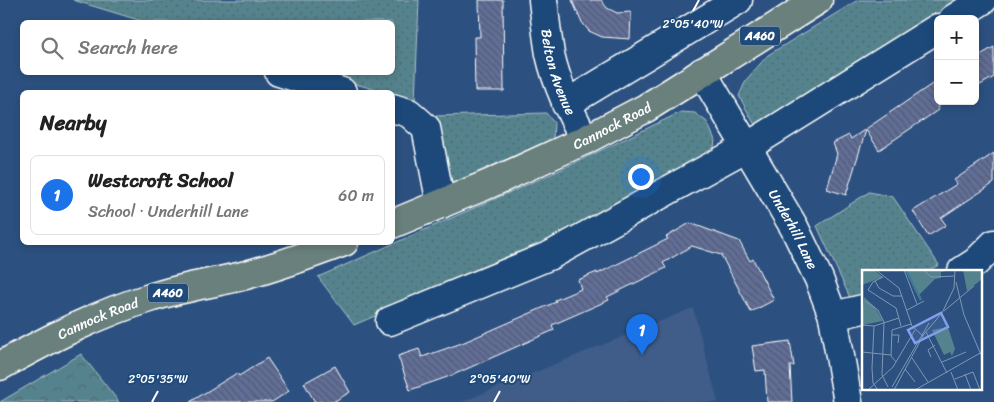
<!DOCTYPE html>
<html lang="en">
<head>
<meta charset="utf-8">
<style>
  :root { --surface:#fff; --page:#f2f2f2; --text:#222; --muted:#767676; --line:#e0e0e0; --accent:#1a73e8 }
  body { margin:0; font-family:Sriracha,sans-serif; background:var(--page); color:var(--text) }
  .controls { position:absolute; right:15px; top:15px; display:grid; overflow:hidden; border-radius:8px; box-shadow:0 2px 8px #0003 }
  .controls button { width:45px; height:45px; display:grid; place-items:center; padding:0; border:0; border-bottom:1px solid var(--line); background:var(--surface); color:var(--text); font:25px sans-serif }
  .you { position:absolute; left:640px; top:176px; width:18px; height:18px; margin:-12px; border:4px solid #fff; border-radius:50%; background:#1a73e8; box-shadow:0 0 0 8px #1a73e833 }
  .badge { display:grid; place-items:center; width:32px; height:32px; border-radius:50%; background:var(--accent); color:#fff; font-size:16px; font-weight:700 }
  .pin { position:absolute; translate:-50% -41px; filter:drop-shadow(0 1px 2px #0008) }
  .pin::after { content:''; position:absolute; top:26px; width:18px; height:15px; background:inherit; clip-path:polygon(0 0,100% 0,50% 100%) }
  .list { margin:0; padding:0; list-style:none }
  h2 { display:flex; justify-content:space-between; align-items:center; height:65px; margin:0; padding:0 20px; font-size:21px }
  h2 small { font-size:16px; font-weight:400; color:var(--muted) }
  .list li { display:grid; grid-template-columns:32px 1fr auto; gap:15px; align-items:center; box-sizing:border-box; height:80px; margin:0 10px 10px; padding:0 10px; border:1px solid var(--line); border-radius:8px }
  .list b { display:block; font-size:19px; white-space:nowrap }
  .list p { margin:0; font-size:16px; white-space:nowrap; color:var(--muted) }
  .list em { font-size:16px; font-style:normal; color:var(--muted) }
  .icon { flex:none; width:28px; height:28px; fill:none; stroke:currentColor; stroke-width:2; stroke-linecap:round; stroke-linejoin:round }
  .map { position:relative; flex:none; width:994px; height:402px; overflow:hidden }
  .search { position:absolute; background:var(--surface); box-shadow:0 2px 8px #0003; left:20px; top:20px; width:375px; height:55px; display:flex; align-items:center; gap:12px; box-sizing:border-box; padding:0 18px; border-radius:8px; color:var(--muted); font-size:19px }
  .panel { position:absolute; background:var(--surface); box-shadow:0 2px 8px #0003; left:20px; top:90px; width:375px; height:155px; border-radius:8px }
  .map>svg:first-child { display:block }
  .built { fill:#405d8a }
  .grass { fill:url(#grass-dots); stroke:#aac1c6 }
  .forest { fill:url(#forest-crowns); stroke:#aac1c6 }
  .building { fill:url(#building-back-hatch); stroke:#fff }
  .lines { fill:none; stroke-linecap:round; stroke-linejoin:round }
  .minor-casing { stroke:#fff; stroke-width:31 }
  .highway-casing { stroke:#fff; stroke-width:31 }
  .minor { stroke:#1f4a7a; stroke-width:28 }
  .highway { stroke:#6a807c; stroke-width:28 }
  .ticks { fill:none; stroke:#fff; stroke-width:2 }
  .labels { text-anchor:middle; stroke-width:4; stroke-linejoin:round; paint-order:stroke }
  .shield { fill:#1f4a7a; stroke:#bcc9d7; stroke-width:1 }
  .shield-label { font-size:12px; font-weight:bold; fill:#fff }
  .street-label { font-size:14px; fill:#fff; stroke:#1f4a7a }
  .inset-river { fill:none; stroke:#40799a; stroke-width:2.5 }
  .inset-road { fill:none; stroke:#8097b3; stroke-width:1 }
  .view { fill:#839eea; fill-opacity:0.15; stroke:#839eea; stroke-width:2.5 }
  .inset-edge { fill:none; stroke:#fff; stroke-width:2.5 }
  .ticks-label { font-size:12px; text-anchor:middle; fill:#fff; stroke:#1f4a7a; stroke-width:4; stroke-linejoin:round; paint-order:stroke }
</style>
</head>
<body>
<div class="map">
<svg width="994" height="402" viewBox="0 0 994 402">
  <defs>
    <pattern id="grass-dots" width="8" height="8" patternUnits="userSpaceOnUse" patternTransform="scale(1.25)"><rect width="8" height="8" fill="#55838d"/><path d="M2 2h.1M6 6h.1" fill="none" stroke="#516a70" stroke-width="1.8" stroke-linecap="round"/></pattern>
    <pattern id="forest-crowns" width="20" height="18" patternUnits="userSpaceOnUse" patternTransform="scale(1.25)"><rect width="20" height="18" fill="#55838d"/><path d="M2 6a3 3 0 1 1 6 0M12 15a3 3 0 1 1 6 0" fill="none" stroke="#516a70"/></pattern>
    <pattern id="building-back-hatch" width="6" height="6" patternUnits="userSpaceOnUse" patternTransform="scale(1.25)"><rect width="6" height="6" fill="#616e99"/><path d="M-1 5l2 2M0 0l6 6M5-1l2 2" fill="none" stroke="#545a6b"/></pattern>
  </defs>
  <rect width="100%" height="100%" fill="#2c5180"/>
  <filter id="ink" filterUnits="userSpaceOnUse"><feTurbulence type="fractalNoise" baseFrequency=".02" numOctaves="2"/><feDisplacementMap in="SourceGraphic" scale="10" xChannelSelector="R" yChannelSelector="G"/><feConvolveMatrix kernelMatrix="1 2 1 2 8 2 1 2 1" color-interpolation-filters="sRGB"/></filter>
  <g filter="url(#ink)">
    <path class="built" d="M693 308 718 402H462Z"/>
    <path class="grass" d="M73 0H419L415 102 393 95 392 92H384L316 73 392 72V22H145Z
      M858 0H960L768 123 756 127 739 96 746 80 768 55Z
      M681 112 695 113 707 122 715 140 713 155 584 226 354 325 318 277 560 170Z
      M546 113 554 123 553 139 448 185 435 116Z
      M869 192 893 197 939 265 927 271H863V301L852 302 817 226Z"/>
    <path class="forest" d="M81 354 119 402H0Z"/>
    <path class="building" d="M479 0H503L504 91H475L474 37H480Z
      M572 0H601L607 8 617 13 631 12 630 39 602 37 589 31 581 21Z
      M994 47V77L975 88V58Z
      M938 80V110L879 150 866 130 846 195 827 189 837 154 833 143 849 135 851 139Z
      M994 153V183L941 218 946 225 928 236 913 211 957 184 954 180Z
      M690 223 739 241 750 261 753 259 774 300 751 312 721 255 692 246 663 263 666 268 607 297 609 300 552 325 554 330 453 375 410 390 398 356 419 349 422 357 462 343 556 302 555 300 581 289 578 280 597 272V274L668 239 666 237Z
      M790 341 794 366H790L792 402H767L765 370 756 371 752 346Z
      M267 358 289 391 272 402H190L237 373 239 376Z
      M335 366 350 392 333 402H315L304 383Z"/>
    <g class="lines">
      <defs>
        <g id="minor">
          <path id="s1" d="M543 0C545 18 547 36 550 54 557 85 570 112 585 140"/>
          <path d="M953 19 983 0"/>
          <path d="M279 72 342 92"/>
          <path id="s2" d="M702 72 794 227 819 279 833 316 848 402"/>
          <path d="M566 104 738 0"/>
          <path d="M392 108 409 113 426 128 441 204"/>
          <path d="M962 271 976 262 994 244"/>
          <path d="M833 316 863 309"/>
          <path d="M390 321 551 255 747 147 938 28"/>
        </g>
        <g id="highway">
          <path id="s3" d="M392 224 489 184 585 140 646 108 818 0"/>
          <path id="s4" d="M0 366C49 339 99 313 153 297 183 287 215 283 246 275 279 266 312 254 344 242"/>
        </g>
      </defs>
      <use href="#minor" class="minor-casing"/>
      <use href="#highway" class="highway-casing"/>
      <use href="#minor" class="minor"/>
      <use href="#highway" class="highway"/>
    </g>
  </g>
  <path class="ticks" d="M693 11 699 0M152 402 158 391M494 402 500 391"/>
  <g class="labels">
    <g class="shield">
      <rect x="740" y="26.5" width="40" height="19" rx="4"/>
      <rect x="148" y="283.5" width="40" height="19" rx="4"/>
    </g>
    <g class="shield-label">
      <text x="760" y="40">A460</text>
      <text x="168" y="297">A460</text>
    </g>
    <g class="street-label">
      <text dy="5" stroke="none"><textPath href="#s1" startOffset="74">Belton Avenue</textPath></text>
      <text dy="5" stroke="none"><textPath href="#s3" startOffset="241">Cannock Road</textPath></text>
      <text dy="5" stroke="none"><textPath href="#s2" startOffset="182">Underhill Lane</textPath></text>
      <text dy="5" stroke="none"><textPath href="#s4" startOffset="109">Cannock Road</textPath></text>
    </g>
  </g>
  <g transform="translate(862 270)">
    <rect width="120" height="120" fill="#2c5180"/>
    <path d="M44 0H83L84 1 79 2V8L73 9 56 26ZM101 0H120V9L105 21ZM86 57 93 79 90 86 88 82 82 85 70 60Z" fill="#55838d"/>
    <path d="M0 0H12L21 7 0 15Z" fill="#55838d"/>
    <path d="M2 27 13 37 21 51 0 55Z" fill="#55838d"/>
    <path class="inset-river" d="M44 0 59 30"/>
    <path class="inset-road" d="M14 0 37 18 50 56 61 66M42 0 55 34M62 0 69 7 93 6M21 7 11 12 6 20 34 38 39 56M13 11 17 18 31 26H40M94 12 102 45 120 87M3 31 16 40 22 52 20 105 26 117M45 40 62 31M82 41 112 16M0 55 12 56 37 48M12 56 10 98 11 113 16 120M64 62 85 103M30 65H37L36 73M0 82 29 85M69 87 66 80 73 75M50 88 66 112M34 92 29 86 30 60 49 54M80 92 104 82M43 99 53 112M89 102 96 120M103 104 109 120M93 109 111 102 118 120M30 117 67 53M6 120 31 97 53 60M32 120 62 64 80 43 92 18 93 0M53 120 120 82"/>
    <path class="view" d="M79 43 86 57 53 73 46 60Z"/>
    <rect width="120" height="120" class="inset-edge"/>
  </g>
  <g class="ticks-label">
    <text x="693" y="28">2°05'40"W</text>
    <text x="158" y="383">2°05'35"W</text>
    <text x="500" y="383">2°05'40"W</text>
  </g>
</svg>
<div class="controls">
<button>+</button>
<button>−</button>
</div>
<div class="you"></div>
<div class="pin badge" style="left:642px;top:355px">1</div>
<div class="search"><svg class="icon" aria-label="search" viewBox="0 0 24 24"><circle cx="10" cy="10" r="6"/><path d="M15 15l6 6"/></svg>Search here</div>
<section class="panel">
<h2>Nearby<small></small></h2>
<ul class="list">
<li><span class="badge">1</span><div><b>Westcroft School</b><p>School · Underhill Lane</p></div><em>60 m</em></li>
</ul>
</section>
</div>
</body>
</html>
